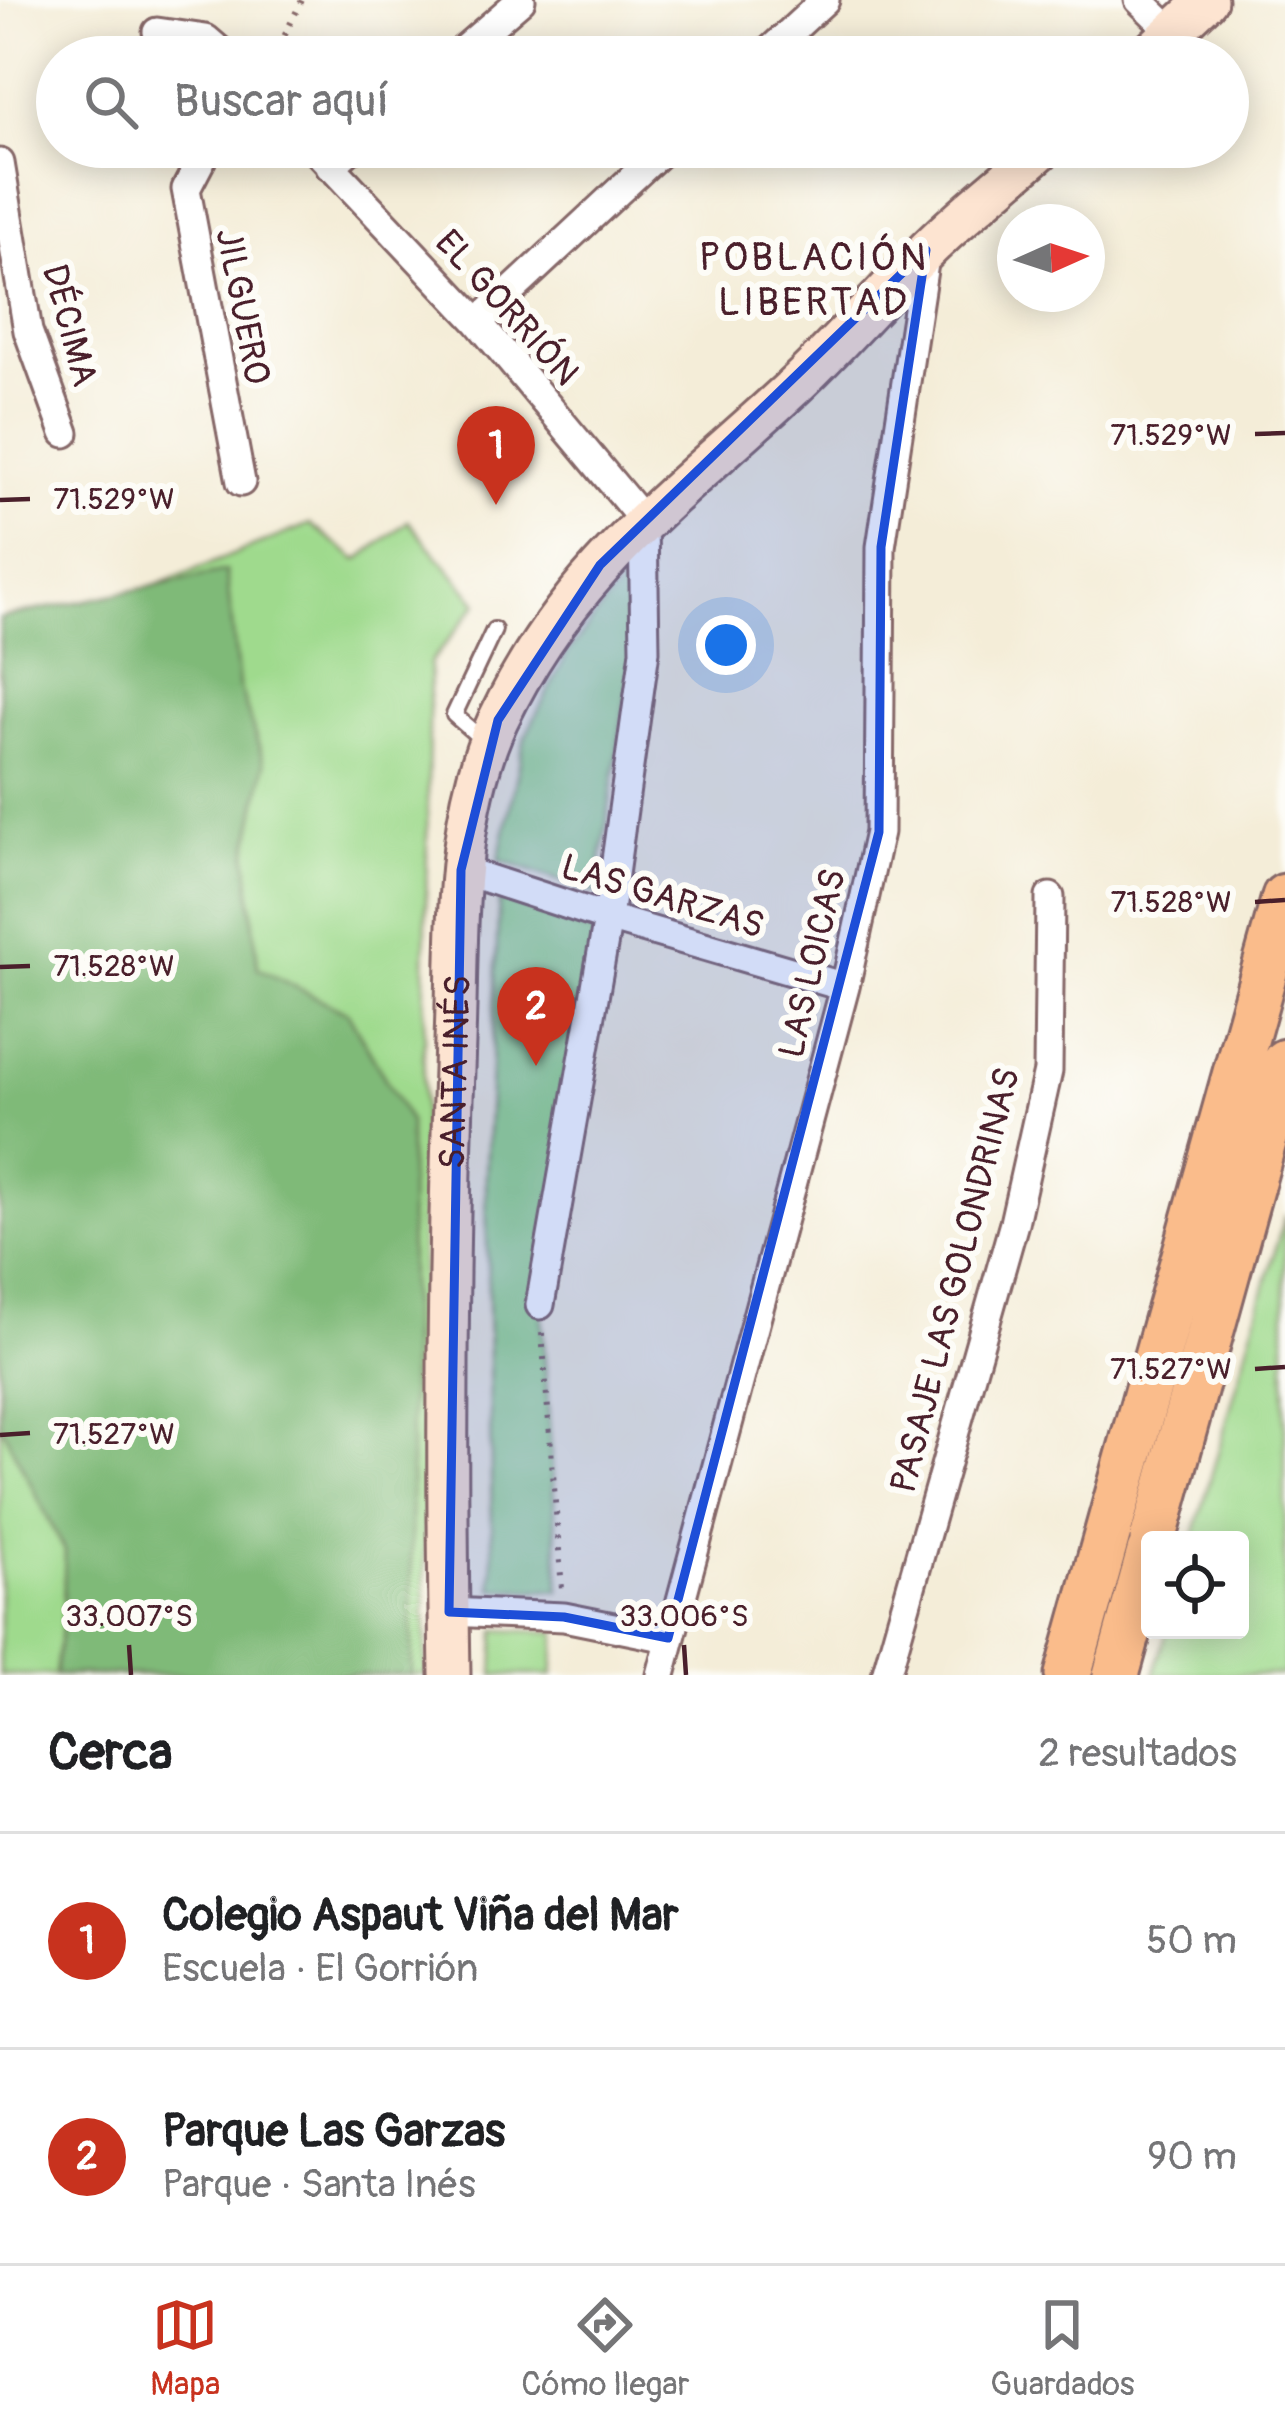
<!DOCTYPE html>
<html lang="es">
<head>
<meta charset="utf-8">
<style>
  :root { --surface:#fff; --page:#f2f2f2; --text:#202124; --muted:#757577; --line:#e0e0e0; --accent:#c8321e }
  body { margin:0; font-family:Pangolin,sans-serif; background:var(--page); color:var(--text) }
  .controls { position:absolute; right:36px; bottom:36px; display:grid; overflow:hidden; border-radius:12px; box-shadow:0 6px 30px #0003 }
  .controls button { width:108px; height:108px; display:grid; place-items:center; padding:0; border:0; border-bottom:3px solid var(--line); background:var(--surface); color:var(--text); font:60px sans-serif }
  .compass { position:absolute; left:997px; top:204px; width:108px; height:108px; border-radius:50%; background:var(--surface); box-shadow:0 6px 30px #0003; rotate:87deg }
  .you { position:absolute; left:726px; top:645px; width:42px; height:42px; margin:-30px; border:9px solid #fff; border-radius:50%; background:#1a73e8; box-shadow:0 0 0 18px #1a73e833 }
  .badge { display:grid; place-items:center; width:78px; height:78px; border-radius:50%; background:var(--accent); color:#fff; font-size:39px; font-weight:700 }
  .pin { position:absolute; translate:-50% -99px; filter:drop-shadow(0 3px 6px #0008) }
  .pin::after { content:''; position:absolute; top:63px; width:42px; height:36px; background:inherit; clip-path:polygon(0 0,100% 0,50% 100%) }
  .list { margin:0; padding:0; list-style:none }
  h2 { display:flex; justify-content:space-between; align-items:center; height:156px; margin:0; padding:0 48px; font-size:51px }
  h2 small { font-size:39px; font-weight:400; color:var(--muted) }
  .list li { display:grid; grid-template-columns:78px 1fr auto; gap:36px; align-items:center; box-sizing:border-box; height:216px; padding:0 48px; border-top:3px solid var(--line) }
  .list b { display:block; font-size:45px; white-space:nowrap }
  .list p { margin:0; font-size:39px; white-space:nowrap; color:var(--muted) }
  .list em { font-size:39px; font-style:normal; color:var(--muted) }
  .icon { flex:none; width:66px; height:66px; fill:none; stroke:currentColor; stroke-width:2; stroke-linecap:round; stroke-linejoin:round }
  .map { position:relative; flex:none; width:1285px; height:1675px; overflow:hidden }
  .search { position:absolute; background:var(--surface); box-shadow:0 6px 30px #0003; left:36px; right:36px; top:36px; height:132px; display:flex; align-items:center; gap:30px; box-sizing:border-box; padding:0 42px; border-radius:66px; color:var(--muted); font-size:45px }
  .sheet { height:588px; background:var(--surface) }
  nav { display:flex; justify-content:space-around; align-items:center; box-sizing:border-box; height:168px; border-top:3px solid var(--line); background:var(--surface); font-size:33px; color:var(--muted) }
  nav a { display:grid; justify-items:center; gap:6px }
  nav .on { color:var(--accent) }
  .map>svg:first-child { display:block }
  .green { fill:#9fda8d; stroke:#747c5c; stroke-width:3 }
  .forest { fill:#7fba78; stroke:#646c52; stroke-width:3 }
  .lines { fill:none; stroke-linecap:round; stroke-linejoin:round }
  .lane-casing { stroke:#866768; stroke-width:20 }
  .street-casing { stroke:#866768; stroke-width:33 }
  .secondary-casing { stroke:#866768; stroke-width:45 }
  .primary-casing { stroke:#866768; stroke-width:51 }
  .path { stroke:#866768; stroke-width:6; stroke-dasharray:3 9; stroke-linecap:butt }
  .lane { stroke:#fff; stroke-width:14 }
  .street { stroke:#fff; stroke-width:27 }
  .secondary { stroke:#fde4d1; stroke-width:39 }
  .primary { stroke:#fabc8b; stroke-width:45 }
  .marked { fill:#1d4ed8; fill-opacity:0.2; stroke:#1d4ed8; stroke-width:9; stroke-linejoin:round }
  .ticks { fill:none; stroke:#4a1f2b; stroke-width:4.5 }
  .labels { text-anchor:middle; stroke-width:12; stroke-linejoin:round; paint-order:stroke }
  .street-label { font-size:36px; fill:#4a1f2b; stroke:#fdfcf7 }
  .neighbourhood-label { font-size:39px; letter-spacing:3px; fill:#4a1f2b; stroke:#fdfcf7 }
  .ticks-label { font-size:30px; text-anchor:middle; fill:#4a1f2b; stroke:#fdfcf7; stroke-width:12; stroke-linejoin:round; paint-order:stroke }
</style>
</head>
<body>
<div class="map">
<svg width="1285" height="1675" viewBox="0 0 1285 1675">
  <rect width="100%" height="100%" fill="#fdfcf7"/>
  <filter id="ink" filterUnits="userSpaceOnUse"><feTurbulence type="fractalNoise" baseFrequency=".00833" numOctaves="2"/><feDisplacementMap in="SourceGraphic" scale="24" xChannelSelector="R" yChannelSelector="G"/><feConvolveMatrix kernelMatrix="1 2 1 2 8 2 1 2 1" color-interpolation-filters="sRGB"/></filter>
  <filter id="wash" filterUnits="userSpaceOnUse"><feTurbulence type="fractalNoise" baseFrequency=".004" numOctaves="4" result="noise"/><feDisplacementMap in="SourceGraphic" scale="48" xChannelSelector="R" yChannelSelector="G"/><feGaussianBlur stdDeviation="2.7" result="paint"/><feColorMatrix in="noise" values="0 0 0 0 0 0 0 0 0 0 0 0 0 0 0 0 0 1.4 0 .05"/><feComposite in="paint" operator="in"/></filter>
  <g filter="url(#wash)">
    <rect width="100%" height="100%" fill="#f4edd8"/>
    <path class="green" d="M408 521 478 603 430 663 421 1224 426 1675H0V638L101 607 310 524 358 560Z
      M635 565 632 658 596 893 499 860 525 737 567 654Z
      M499 899 604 936 540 1288 560 1591 493 1589 486 1177Z
      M1285 1215V1675H1154L1167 1630H1240V1540H1193Z
      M496 1630 557 1632 553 1675H494Z"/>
    <path class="forest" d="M226 571 239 686 265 765 247 856 258 968 348 1013 409 1121 412 1675H55L63 1613 65 1551 0 1424V618Z"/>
  </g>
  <g filter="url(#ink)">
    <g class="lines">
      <defs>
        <path id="lane" d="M484 741 454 715 494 630"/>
        <path id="street" d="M1139 0 1173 33
          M157 32 206 39 227 57
          M455 57 521 0
          M763 57 825 0
          M208 147 186 189 241 482
          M313 147 478 322 643 520 645 651 608 918 540 1305
          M0 163 28 331 65 433
          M330 167 353 147
          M478 322 666 147
          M461 870 608 918 845 987
          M449 1612 564 1617 668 1638
          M661 1675 845 987 879 832 881 547 926 250
          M886 1675 1014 1223 1048 1071 1050 897"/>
        <g id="secondary">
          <path d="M1146 57 1207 0"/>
          <path id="s1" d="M450 1675C446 1464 447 1252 455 1041 459 936 452 818 498 720 568 572 673 498 789 391 836 348 877 299 922 255 960 216 1004 183 1044 147"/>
        </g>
        <path id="primary" d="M1153 1540 1285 1062
          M1068 1675 1285 897
          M1116 1675 1150 1552"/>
      </defs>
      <use href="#lane" class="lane-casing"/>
      <use href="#street" class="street-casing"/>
      <use href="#secondary" class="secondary-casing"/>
      <use href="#primary" class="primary-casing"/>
      <path class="path" d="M274 57 302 0
        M542 1333 562 1589"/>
      <use href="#lane" class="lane"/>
      <use href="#street" class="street"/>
      <use href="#secondary" class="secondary"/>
      <use href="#primary" class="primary"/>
    </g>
  </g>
  <path class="marked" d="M926 250 881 547 879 832 668 1638 564 1617 449 1612 461 870 498 720 600 565Z"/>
  <path class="ticks" d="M1255 434 1285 433M0 500 30 499M1255 902 1285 900M0 967 30 966M1255 1369 1285 1367M0 1435 30 1433M129 1645 131 1675M684 1645 686 1675"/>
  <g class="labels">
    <g class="street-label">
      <text transform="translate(244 306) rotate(79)" y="13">JILGUERO</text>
      <text transform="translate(508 307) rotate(48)" y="13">EL GORRIÓN</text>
      <text transform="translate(71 325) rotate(75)" y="13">DÉCIMA</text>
      <text transform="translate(663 895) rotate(17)" y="13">LAS GARZAS</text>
      <text transform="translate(811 963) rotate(-77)" y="13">LAS LOICAS</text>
      <text dy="13" stroke="none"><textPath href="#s1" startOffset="603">SANTA INÉS</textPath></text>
      <text transform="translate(954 1280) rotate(-76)" y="13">PASAJE LAS GOLONDRINAS</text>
    </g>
    <g class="neighbourhood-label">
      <text x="814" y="270">POBLACIÓN<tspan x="814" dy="45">LIBERTAD</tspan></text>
    </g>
  </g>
  <g class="ticks-label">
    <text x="1171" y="445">71.529°W</text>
    <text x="114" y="509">71.529°W</text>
    <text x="1171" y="912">71.528°W</text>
    <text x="114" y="976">71.528°W</text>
    <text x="1171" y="1379">71.527°W</text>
    <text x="114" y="1444">71.527°W</text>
    <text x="129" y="1626">33.007°S</text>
    <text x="684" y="1626">33.006°S</text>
  </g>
</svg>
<div class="controls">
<button><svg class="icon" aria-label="locate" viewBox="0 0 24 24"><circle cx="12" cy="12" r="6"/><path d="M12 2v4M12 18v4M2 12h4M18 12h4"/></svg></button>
</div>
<svg class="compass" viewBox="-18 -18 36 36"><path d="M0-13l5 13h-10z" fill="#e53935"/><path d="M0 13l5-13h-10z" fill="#757577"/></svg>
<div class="you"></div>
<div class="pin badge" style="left:496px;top:505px">1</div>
<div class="pin badge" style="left:536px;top:1066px">2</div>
<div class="search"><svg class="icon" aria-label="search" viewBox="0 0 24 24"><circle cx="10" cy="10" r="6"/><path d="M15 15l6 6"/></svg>Buscar aquí</div>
</div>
<section class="sheet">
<h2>Cerca<small>2 resultados</small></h2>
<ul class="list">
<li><span class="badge">1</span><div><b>Colegio Aspaut Viña del Mar</b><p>Escuela · El Gorrión</p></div><em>50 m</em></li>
<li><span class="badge">2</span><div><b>Parque Las Garzas</b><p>Parque · Santa Inés</p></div><em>90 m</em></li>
</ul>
</section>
<nav>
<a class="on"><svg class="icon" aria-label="map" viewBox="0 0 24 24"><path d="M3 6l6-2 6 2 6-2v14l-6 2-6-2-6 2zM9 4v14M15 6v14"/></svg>Mapa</a>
<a><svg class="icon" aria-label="directions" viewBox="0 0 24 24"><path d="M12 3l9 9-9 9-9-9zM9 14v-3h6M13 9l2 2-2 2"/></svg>Cómo llegar</a>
<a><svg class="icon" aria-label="saved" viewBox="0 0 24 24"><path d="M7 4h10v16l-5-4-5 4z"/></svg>Guardados</a>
</nav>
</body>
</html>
